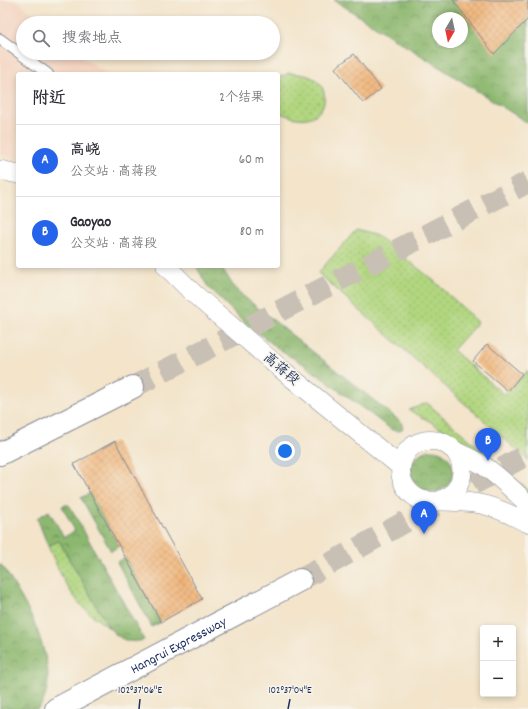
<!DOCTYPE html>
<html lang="zh">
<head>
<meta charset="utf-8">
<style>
  :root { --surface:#fff; --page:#f7f7f7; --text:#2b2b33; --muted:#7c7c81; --line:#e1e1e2; --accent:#2563eb }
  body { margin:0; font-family:Dekko,"LXGW WenKai TC",sans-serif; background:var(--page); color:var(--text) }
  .controls { position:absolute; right:12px; bottom:12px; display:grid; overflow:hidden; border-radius:4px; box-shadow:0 2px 6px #0003 }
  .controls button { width:36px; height:36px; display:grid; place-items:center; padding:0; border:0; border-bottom:1px solid var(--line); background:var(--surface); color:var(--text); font:20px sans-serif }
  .compass { position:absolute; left:432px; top:12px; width:36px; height:36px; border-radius:50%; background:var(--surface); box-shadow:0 2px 6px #0003; rotate:189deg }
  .you { position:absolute; left:285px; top:451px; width:14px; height:14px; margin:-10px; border:3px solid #fff; border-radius:50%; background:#1a73e8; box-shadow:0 0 0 6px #1a73e833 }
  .badge { display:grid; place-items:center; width:26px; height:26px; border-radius:50%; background:var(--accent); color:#fff; font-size:13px; font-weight:700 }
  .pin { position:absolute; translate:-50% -33px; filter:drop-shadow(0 1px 2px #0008) }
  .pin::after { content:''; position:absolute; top:21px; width:14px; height:12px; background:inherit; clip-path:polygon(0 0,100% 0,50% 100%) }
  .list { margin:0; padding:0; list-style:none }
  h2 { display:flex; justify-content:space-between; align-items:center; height:52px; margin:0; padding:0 16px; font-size:17px }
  h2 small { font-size:13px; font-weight:400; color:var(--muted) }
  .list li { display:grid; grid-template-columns:26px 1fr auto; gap:12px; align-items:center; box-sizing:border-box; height:72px; padding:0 16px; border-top:1px solid var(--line) }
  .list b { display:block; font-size:15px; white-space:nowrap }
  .list p { margin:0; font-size:13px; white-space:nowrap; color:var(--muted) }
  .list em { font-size:13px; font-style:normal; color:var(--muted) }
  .icon { flex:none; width:22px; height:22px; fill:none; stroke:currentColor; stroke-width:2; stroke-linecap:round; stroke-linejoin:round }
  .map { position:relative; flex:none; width:528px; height:709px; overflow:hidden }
  .search { position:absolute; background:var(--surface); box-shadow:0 2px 6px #0003; left:16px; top:16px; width:264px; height:44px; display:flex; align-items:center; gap:10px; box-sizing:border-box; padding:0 14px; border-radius:22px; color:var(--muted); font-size:15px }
  .panel { position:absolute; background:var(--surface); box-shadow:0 2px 6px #0003; left:16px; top:72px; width:264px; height:196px; border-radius:4px }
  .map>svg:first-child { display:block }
  .built { fill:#f4d3c0 }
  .grass { fill:url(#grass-dots); stroke:#66826e }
  .forest { fill:url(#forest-crowns); stroke:#547366; fill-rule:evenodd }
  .building { fill:url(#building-cross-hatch) }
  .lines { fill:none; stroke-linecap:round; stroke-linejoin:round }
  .motorway-tunnel { stroke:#c8c0b4; stroke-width:22; stroke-dasharray:22 11; stroke-linecap:butt }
  .pedestrian-casing { stroke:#878a94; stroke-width:12 }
  .secondary-casing { stroke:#878a94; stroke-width:20 }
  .motorway-casing { stroke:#878a94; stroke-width:24 }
  .pedestrian { stroke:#fff; stroke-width:10 }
  .secondary { stroke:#fff; stroke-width:19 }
  .motorway { stroke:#fff; stroke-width:22 }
  .ticks { fill:none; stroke:#1b2f5e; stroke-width:1.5 }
  .labels { text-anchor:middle; stroke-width:3.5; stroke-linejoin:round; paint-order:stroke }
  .street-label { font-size:14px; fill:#1b2f5e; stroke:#f7f3e8 }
  .ticks-label { font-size:10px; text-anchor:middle; fill:#1b2f5e; stroke:#f7f3e8; stroke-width:3.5; stroke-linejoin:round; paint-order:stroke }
</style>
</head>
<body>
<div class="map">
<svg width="528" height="709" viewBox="0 0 528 709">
  <defs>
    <pattern id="grass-dots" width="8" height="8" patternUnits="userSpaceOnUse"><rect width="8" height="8" fill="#b1d67f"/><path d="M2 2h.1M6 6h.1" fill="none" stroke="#98b870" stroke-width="1.8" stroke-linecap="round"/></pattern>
    <pattern id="forest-crowns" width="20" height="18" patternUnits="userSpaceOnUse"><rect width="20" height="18" fill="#8cb76e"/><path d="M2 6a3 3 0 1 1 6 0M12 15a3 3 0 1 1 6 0" fill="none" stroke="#72955e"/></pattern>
    <pattern id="building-cross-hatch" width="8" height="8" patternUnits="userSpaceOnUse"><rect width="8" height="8" fill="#f1b67b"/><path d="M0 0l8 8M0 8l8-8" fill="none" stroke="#ce9d6d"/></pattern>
  </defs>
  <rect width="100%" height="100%" fill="#f7f3e8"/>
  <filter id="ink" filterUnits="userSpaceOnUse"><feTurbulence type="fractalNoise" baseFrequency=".025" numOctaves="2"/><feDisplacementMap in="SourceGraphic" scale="8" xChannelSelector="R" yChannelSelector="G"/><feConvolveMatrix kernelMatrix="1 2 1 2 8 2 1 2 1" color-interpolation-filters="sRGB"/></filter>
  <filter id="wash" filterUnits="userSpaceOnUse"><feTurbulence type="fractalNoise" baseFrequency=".012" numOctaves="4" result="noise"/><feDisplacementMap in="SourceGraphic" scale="16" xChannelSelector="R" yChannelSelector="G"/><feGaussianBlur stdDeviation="0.9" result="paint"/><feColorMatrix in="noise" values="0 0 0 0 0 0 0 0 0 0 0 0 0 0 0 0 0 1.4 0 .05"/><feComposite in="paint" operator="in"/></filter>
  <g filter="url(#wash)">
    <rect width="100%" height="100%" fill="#f3e4ca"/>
    <path class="built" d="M0 0H17L43 23H23V53H77L107 74H18V160L0 154Z"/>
    <path class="grass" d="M289 73C298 74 308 74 316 80 329 90 327 111 311 117 300 121 288 116 278 112V78Z
      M356 230 377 236 433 280 478 322 453 350 504 395 528 370V460L318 273Z
      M427 403 528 490V494L492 462 431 422 409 410Z
      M59 540 109 628C99 620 88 613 80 604 65 587 57 566 48 546Z"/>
    <path class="forest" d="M334 0H528V123L387 34ZM438 18H462V42H438Z
      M196 266H221L232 284 243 296 401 422 403 428 400 431 392 430 302 363 284 353 242 320 208 287Z
      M411 471a21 21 0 1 1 42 0a21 21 0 1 1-42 0Z
      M90 493 119 546 111 551 81 498Z
      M65 505H69L71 508 144 640C128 644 120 639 109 628L59 541 48 546 37 518 49 511 64 537 75 531 62 506Z
      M125 557 161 622 152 627 117 562Z
      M0 564 4 568C13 584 23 599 31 616 38 629 49 663 48 678 48 689 45 701 38 709H0Z"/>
    <g id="blocks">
      <path class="building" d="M453 0H528V19L494 54Z
        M354 54 381 89 363 103 335 68Z
        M487 344 522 374 508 391 473 361Z
        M115 441 202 599 161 622 74 464Z"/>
    </g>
  </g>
  <g filter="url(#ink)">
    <use href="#blocks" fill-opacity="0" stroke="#878a94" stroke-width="1"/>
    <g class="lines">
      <path class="motorway-tunnel" d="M133 387 528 182
        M300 580 528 454"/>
      <defs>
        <path id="pedestrian" d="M0 39 48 74"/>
        <path id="secondary" d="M0 170 18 174
          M166 266 193 293 281 369 401 467
          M440 501C442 499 446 498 448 497 460 489 465 473 460 460 459 457 457 454 455 451
          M528 504C514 491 500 477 484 466 476 460 466 457 457 452 450 448 447 442 437 441 401 435 387 480 417 498 425 503 433 501 441 501 454 501 468 502 480 504 497 507 513 516 528 523"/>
        <g id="motorway">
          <path d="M0 454 133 387"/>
          <path id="s1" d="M56 709 300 580"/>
        </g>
      </defs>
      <use href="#pedestrian" class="pedestrian-casing"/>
      <use href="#secondary" class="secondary-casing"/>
      <use href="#motorway" class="motorway-casing"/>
      <use href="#pedestrian" class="pedestrian"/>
      <use href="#secondary" class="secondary"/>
      <use href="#motorway" class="motorway"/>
    </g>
  </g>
  <path class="ticks" d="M139 709 140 699M288 709 290 699"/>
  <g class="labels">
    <g class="street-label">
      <text transform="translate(282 368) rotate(40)" y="5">高蒋段</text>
      <text dy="5" stroke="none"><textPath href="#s1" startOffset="138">Hangrui Expressway</textPath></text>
    </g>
  </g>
  <g class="ticks-label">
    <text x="140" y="693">102°37'06"E</text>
    <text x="290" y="693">102°37'04"E</text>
  </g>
</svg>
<div class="controls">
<button>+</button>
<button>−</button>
</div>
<svg class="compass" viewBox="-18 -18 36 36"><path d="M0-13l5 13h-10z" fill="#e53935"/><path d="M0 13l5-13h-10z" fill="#7c7c81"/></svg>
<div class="you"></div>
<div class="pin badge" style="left:424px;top:534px">A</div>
<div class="pin badge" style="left:488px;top:461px">B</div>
<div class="search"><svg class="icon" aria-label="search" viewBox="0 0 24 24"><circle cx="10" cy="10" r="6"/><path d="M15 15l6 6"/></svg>搜索地点</div>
<section class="panel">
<h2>附近<small>2个结果</small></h2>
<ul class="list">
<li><span class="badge">A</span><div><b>高峣</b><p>公交站 · 高蒋段</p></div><em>60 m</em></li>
<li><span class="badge">B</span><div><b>Gaoyao</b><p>公交站 · 高蒋段</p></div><em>80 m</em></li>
</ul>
</section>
</div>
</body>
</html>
